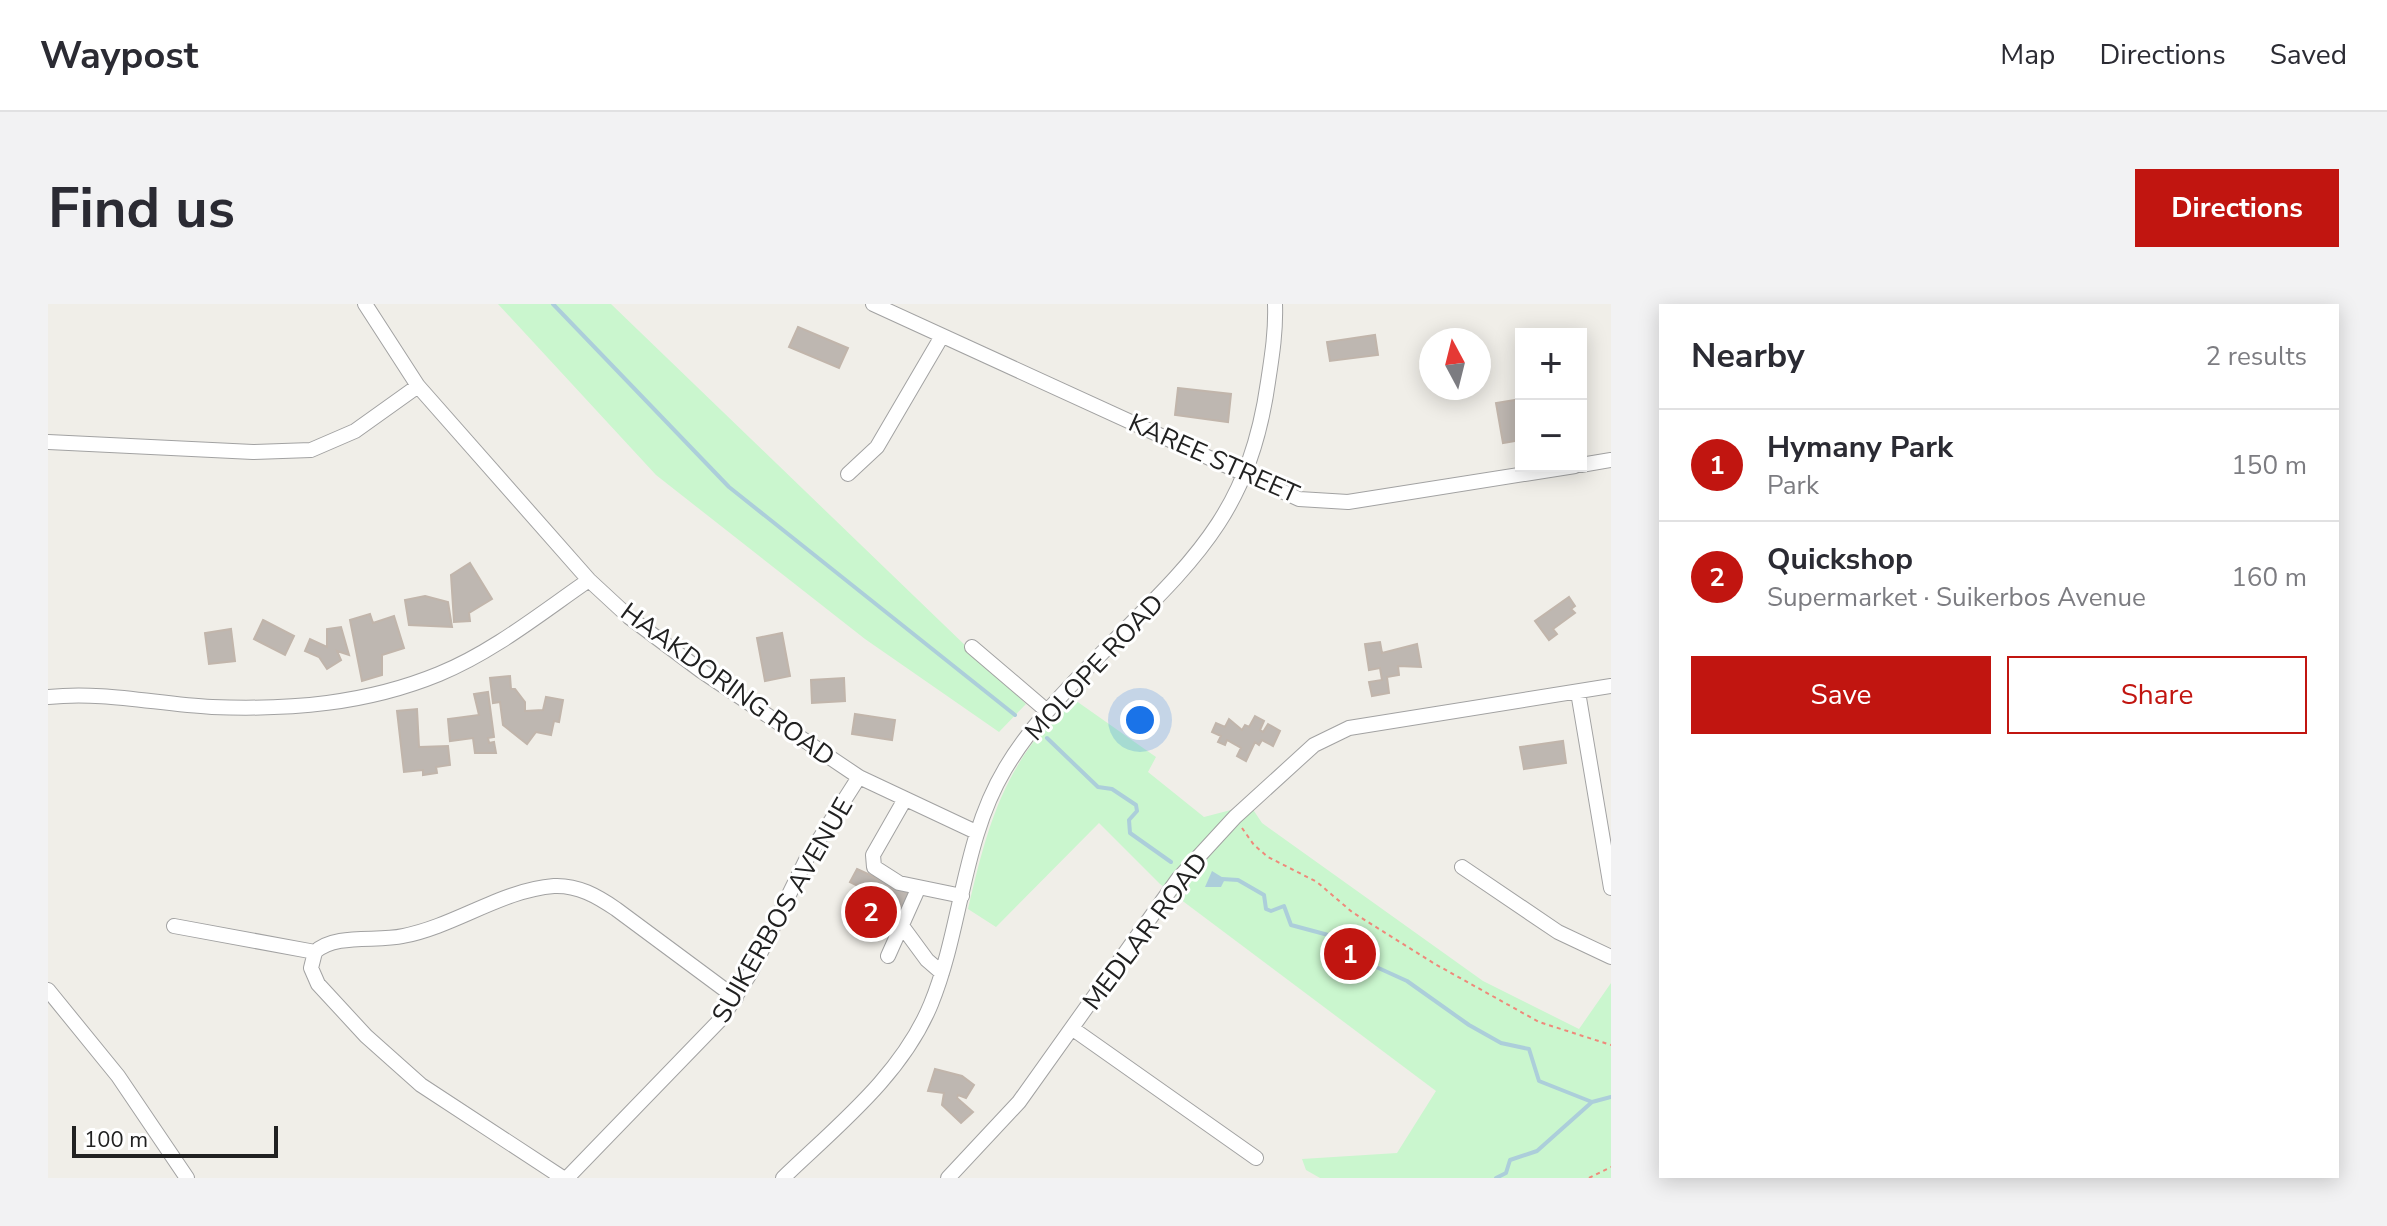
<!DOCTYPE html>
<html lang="en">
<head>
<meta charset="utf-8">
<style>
  :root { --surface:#fff; --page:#f2f2f3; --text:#2b2b33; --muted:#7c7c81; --line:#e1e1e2; --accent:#c11510 }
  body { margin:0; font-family:"Nunito Sans",sans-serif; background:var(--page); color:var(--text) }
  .controls { position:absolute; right:24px; top:24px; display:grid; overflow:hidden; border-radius:0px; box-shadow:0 4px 20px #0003 }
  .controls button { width:72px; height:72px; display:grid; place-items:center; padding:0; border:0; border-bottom:2px solid var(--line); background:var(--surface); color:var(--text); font:40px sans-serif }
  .compass { position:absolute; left:1371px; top:24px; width:72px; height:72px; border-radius:50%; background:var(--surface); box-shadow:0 4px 20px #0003; rotate:353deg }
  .scale { position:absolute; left:24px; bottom:20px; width:206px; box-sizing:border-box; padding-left:8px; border:4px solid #212121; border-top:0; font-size:22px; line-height:28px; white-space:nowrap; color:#212121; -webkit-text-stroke:6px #fff; paint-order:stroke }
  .you { position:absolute; left:1092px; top:416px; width:28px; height:28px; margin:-20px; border:6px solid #fff; border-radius:50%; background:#1a73e8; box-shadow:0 0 0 12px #1a73e833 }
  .badge { display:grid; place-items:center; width:52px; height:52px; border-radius:50%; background:var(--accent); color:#fff; font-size:26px; font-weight:700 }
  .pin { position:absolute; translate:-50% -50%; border:4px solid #fff; box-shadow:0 2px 8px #0006 }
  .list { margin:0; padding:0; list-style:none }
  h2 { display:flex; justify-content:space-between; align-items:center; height:104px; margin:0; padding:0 32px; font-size:34px }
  h2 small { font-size:26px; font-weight:400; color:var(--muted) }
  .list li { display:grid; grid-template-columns:52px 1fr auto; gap:24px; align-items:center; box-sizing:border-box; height:112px; padding:0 32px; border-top:2px solid var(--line) }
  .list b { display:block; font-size:30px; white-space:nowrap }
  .list p { margin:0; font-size:26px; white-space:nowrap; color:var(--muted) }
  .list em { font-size:26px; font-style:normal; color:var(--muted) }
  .actions { display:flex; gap:16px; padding:24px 32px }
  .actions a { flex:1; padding:18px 0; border:2px solid var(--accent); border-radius:0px; text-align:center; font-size:28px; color:var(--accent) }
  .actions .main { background:var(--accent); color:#fff }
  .map { position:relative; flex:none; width:1563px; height:874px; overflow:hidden; border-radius:0px }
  header { display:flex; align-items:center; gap:48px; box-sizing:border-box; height:112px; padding:0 40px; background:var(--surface); border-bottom:2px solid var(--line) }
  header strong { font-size:38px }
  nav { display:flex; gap:44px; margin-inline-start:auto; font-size:28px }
  .intro { display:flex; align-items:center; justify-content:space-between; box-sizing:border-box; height:192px; padding:0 48px }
  h1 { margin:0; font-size:56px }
  .button { padding:20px 36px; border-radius:0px; background:var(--accent); color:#fff; font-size:28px; font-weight:700 }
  main { display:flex; gap:48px; padding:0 48px }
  aside { flex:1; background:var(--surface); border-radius:0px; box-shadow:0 4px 20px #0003 }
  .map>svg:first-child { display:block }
  .park { fill:#caf6ce }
  .water { fill:#acceda }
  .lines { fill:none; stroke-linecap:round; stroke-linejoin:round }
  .stream { stroke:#acceda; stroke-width:4 }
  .building { fill:#beb7b1; stroke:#c1b5ab; stroke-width:2 }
  .minor-casing { stroke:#a2a2a2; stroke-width:16 }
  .path { stroke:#ef897a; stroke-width:2; stroke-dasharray:4 4; stroke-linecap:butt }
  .minor { stroke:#fff; stroke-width:14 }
  .labels { text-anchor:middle; stroke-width:6; stroke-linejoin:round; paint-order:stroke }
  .street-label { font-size:26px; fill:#212121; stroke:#fff }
</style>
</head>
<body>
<header>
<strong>Waypost</strong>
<nav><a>Map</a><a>Directions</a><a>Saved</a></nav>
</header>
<div class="intro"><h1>Find us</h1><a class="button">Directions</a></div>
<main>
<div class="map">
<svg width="1563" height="874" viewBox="0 0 1563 874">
  <rect width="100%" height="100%" fill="#f0eee8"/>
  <path class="park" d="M450 0H563L978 400 951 428 817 335 608 171Z
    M1024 394 1108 453 1100 468 1156 513 1202 501 1214 519 1435 677 1531 725 1563 679V874H1272L1258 866 1254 855 1349 849 1388 787 1112 580 1051 519 948 623 920 605C941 515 956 461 1024 394Z"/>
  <path class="water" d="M1164 567 1177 575 1173 583H1157Z"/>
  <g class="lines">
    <path class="stream" d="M505 0 681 183 967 411
      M999 434 1050 483 1064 485 1088 501 1089 507 1081 516 1082 529 1123 558
      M1174 575 1190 576 1216 591 1218 605 1223 607 1236 602 1243 621 1284 632 1293 647 1359 677 1421 721 1453 739 1481 745 1491 777 1544 798
      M1448 874 1458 869 1462 856 1489 847 1544 798 1563 793"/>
  </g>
  <path class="building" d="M750 23 800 44 791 64 741 43Z
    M1327 31 1330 51 1282 57 1279 38Z
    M1130 84 1183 90 1180 118 1127 111Z
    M1473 95V136L1455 139 1448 99Z
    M422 259 444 295 421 309 422 317 406 318 403 271Z
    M377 292 400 298 404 323 361 321 357 296Z
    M1521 293 1527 302 1523 305 1527 309 1505 325 1509 330 1501 336 1487 317Z
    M322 310 325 319 346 312 356 344 334 351V371L314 377 302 316Z
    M215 316 246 332 237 351 206 335Z
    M293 323 301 351 289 347 293 356 279 365 271 353 257 347 262 335 279 343V325Z
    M183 325 187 357 161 360 157 329Z
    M734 329 742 372 717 377 709 334Z
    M1332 338 1334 349 1369 340 1373 363 1350 362 1351 371 1339 373 1341 389 1324 392 1321 378 1334 376 1332 364 1321 366 1317 340Z
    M462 372 463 385H467L477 398V407L495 406 498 393 515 396 511 418 506 417 503 431 488 428 479 440 455 421 452 398 445 399 442 374Z
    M796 374 797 397 764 399 763 376Z
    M440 388 446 433 440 434 441 439 446 438 448 449H427L425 434 402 437 400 415 431 411 426 390Z
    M369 405 371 443 400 442 402 461 388 463 389 469 375 471V466L356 468 349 407Z
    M807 410 847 416 844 436 804 430Z
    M1207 412 1216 417 1212 426 1215 428 1220 420 1232 427 1225 442 1214 436 1211 441 1207 438 1198 457 1189 452 1193 444 1179 436 1177 441 1170 438 1173 432 1164 428 1168 419 1177 423 1181 415 1194 426 1197 421 1201 423Z
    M1515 437 1518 459 1476 465 1472 443Z
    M809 565 866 591 859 605 841 597 835 609 814 599 820 587 802 578Z
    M887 765 914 772 926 781 918 794 910 791 909 794 925 808 913 819 894 801 896 789 880 787Z"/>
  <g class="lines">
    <defs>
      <path id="minor" d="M317 0 370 82 541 276 581 313 652 366 811 473 928 528
        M825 0 1251 195 1300 198 1527 162
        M0 138 205 148 263 146 307 127 370 82
        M1533 161 1563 156
        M800 170 829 143 894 32
        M924 343 999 407
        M1530 388 1563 584
        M0 393C56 387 108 400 164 403 242 406 318 400 391 370 445 348 493 309 541 276
        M857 495 825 551 826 563 851 579 914 592
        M1414 563 1510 628 1563 653
        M126 622 267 648
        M854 622 879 656 894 669
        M840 652 870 585
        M0 686 70 772 139 874
        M1025 725 1208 854
        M515 874 373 781 318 732 270 680 263 664 267 648C287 629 329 638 355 632 407 622 454 586 506 582 530 581 549 592 568 605L688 694
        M519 874 674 714 703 668 758 556 811 473
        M735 874C789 822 854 771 883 700 914 624 914 537 957 465 983 421 1019 385 1054 349 1144 258 1201 211 1220 78 1224 52 1228 27 1227 0
        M900 874 971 798 1130 575 1187 513 1266 441 1301 424 1563 382"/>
    </defs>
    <use href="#minor" class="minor-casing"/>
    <path class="path" d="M1194 524 1206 541 1220 553 1269 578 1304 608 1387 660 1491 718 1563 741
      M1541 874 1563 863"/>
    <use href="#minor" class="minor"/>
  </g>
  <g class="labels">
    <g class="street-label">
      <text transform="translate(1166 154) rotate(24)" y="9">KAREE STREET</text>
      <text transform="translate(1046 363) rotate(-47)" y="9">MOLOPE ROAD</text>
      <text transform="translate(680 380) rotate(36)" y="9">HAAKDORING ROAD</text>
      <text transform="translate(734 606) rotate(-60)" y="9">SUIKERBOS AVENUE</text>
      <text transform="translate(1097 627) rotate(-53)" y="9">MEDLAR ROAD</text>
    </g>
  </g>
</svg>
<div class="controls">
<button>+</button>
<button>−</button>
</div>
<svg class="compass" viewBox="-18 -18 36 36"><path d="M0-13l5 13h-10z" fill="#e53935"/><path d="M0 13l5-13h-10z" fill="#7c7c81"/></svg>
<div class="scale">100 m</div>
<div class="you"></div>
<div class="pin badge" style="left:1302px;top:650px">1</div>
<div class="pin badge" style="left:823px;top:608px">2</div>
</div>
<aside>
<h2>Nearby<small>2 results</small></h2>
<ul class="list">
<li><span class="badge">1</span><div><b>Hymany Park</b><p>Park</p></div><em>150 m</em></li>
<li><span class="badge">2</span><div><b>Quickshop</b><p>Supermarket · Suikerbos Avenue</p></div><em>160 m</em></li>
</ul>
<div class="actions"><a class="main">Save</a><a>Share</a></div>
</aside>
</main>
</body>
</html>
